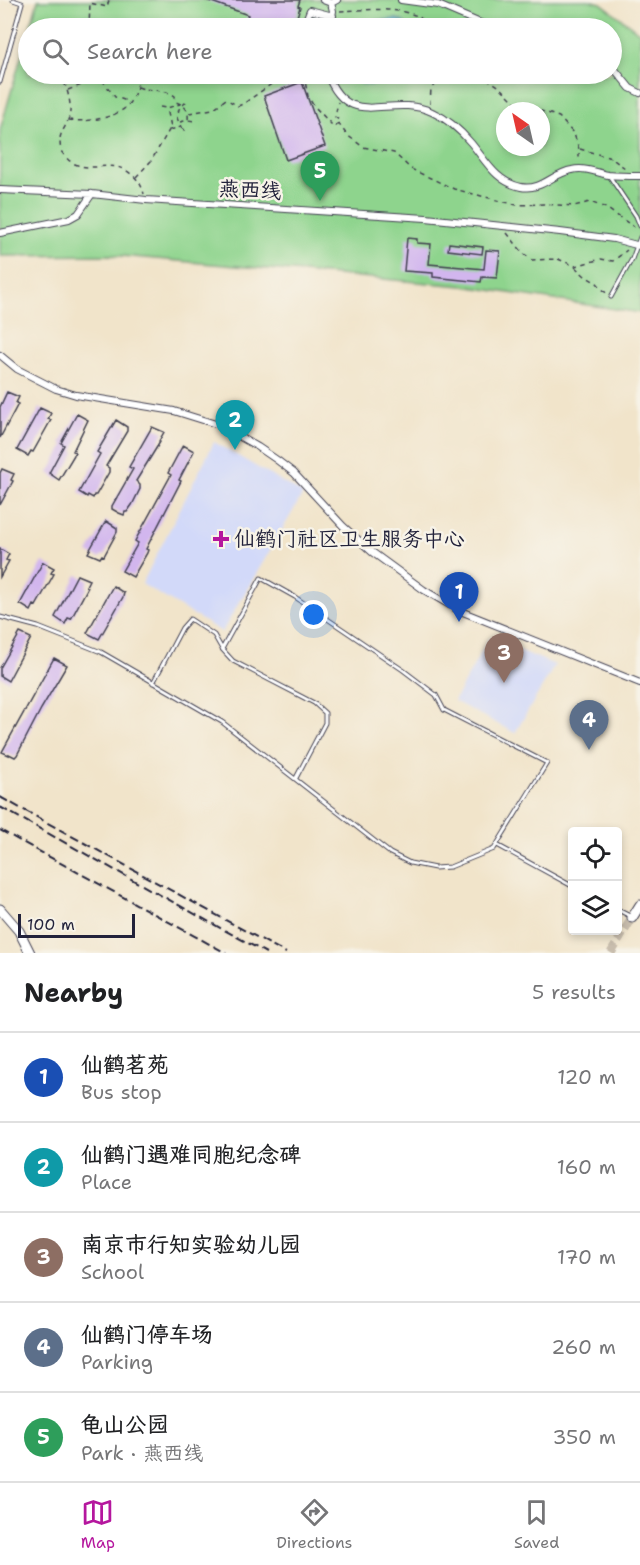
<!DOCTYPE html>
<html lang="en">
<head>
<meta charset="utf-8">
<style>
  :root { --surface:#fff; --page:#f2f2f2; --text:#202124; --muted:#757577; --line:#e0e0e0; --accent:#b5179e }
  body { margin:0; font-family:"Shantell Sans","LXGW WenKai TC",sans-serif; background:var(--page); color:var(--text) }
  .controls { position:absolute; right:18px; bottom:18px; display:grid; overflow:hidden; border-radius:6px; box-shadow:0 3px 9px #0003 }
  .controls button { width:54px; height:54px; display:grid; place-items:center; padding:0; border:0; border-bottom:2px solid var(--line); background:var(--surface); color:var(--text); font:30px sans-serif }
  .compass { position:absolute; left:496px; top:102px; width:54px; height:54px; border-radius:50%; background:var(--surface); box-shadow:0 3px 9px #0003; rotate:326deg }
  .scale { position:absolute; left:18px; bottom:15px; width:117px; box-sizing:border-box; padding-left:6px; border:3px solid #22223b; border-top:0; font-size:16px; line-height:21px; white-space:nowrap; color:#22223b; -webkit-text-stroke:4px #f7f3e8; paint-order:stroke }
  .you { position:absolute; left:314px; top:615px; width:21px; height:21px; margin:-15px; border:4px solid #fff; border-radius:50%; background:#1a73e8; box-shadow:0 0 0 9px #1a73e833 }
  .badge { display:grid; place-items:center; width:39px; height:39px; border-radius:50%; background:var(--accent); color:#fff; font-size:20px; font-weight:700 }
  .pin { position:absolute; translate:-50% -50px; filter:drop-shadow(0 2px 3px #0008) }
  .pin::after { content:''; position:absolute; top:32px; width:21px; height:18px; background:inherit; clip-path:polygon(0 0,100% 0,50% 100%) }
  .list { margin:0; padding:0; list-style:none }
  h2 { display:flex; justify-content:space-between; align-items:center; height:78px; margin:0; padding:0 24px; font-size:26px }
  h2 small { font-size:20px; font-weight:400; color:var(--muted) }
  .list li { display:grid; grid-template-columns:39px 1fr auto; gap:18px; align-items:center; box-sizing:border-box; height:90px; padding:0 24px; border-top:2px solid var(--line) }
  .list b { display:block; font-size:22px; white-space:nowrap }
  .list p { margin:0; font-size:20px; white-space:nowrap; color:var(--muted) }
  .list em { font-size:20px; font-style:normal; color:var(--muted) }
  .icon { flex:none; width:33px; height:33px; fill:none; stroke:currentColor; stroke-width:2; stroke-linecap:round; stroke-linejoin:round }
  .map { position:relative; flex:none; width:640px; height:953px; overflow:hidden }
  .search { position:absolute; background:var(--surface); box-shadow:0 3px 9px #0003; left:18px; right:18px; top:18px; height:66px; display:flex; align-items:center; gap:15px; box-sizing:border-box; padding:0 21px; border-radius:33px; color:var(--muted); font-size:22px }
  .sheet { height:528px; background:var(--surface) }
  nav { display:flex; justify-content:space-around; align-items:center; box-sizing:border-box; height:84px; border-top:2px solid var(--line); background:var(--surface); font-size:16px; color:var(--muted) }
  nav a { display:grid; justify-items:center; gap:3px }
  nav .on { color:var(--accent) }
  .map>svg:first-child { display:block }
  .built { fill:#d2d9f9 }
  .green { fill:#8ed48d; stroke:#587b64; stroke-width:1.5; fill-rule:evenodd }
  .water { fill:#4bb2ca; stroke:#366a82; stroke-width:1.5 }
  .building { fill:#d2b6ee }
  .lines { fill:none; stroke-linecap:round; stroke-linejoin:round }
  .secondary-tunnel { stroke:#c8bdad; stroke-width:9; stroke-dasharray:9 4.5; stroke-linecap:butt }
  .lane-casing { stroke:#413f50; stroke-width:5 }
  .street-casing { stroke:#413f50; stroke-width:8 }
  .secondary-casing { stroke:#413f50; stroke-width:11 }
  .path { stroke:#413f50; stroke-width:1.5; stroke-dasharray:4.5 4.5; stroke-linecap:butt }
  .lane { stroke:#fff; stroke-width:3 }
  .street { stroke:#fff; stroke-width:6 }
  .secondary { stroke:#fff; stroke-width:9 }
  .rail { stroke:#22223b; stroke-width:2; stroke-dasharray:9 4.5; stroke-linecap:butt }
  .poi-dot { fill:#b5179e; stroke:#f7f3e8; stroke-width:2 }
  .labels { text-anchor:middle; stroke-width:5; stroke-linejoin:round; paint-order:stroke }
  .street-label { font-size:21px; fill:#22223b; stroke:#f7f3e8 }
  .poi-label { font-size:21px; fill:#22223b; stroke:#f7f3e8; text-anchor:start }
</style>
</head>
<body>
<div class="map">
<svg width="640" height="953" viewBox="0 0 640 953">
  <rect width="100%" height="100%" fill="#f7f3e8"/>
  <filter id="ink" filterUnits="userSpaceOnUse"><feTurbulence type="fractalNoise" baseFrequency=".0167" numOctaves="2"/><feDisplacementMap in="SourceGraphic" scale="12" xChannelSelector="R" yChannelSelector="G"/><feConvolveMatrix kernelMatrix="1 2 1 2 8 2 1 2 1" color-interpolation-filters="sRGB"/></filter>
  <filter id="wash" filterUnits="userSpaceOnUse"><feTurbulence type="fractalNoise" baseFrequency=".008" numOctaves="4" result="noise"/><feDisplacementMap in="SourceGraphic" scale="24" xChannelSelector="R" yChannelSelector="G"/><feGaussianBlur stdDeviation="1.35" result="paint"/><feColorMatrix in="noise" values="0 0 0 0 0 0 0 0 0 0 0 0 0 0 0 0 0 1.4 0 .05"/><feComposite in="paint" operator="in"/></filter>
  <g filter="url(#wash)">
    <rect width="100%" height="100%" fill="#f1e4ca"/>
    <path class="built" d="M214 442 303 494 222 632 142 584Z
      M489 638 555 665 515 733 454 701Z"/>
    <path class="green" d="M38 0H589L601 3 640 33V313L463 286 110 255 0 256V130L28 33V74H612V28H30ZM505 111H541V147H505Z"/>
    <path class="water" d="M397 19 405 23 407 28H348L357 22Z
      M344 74H391C378 91 360 86 344 74Z"/>
    <g id="blocks">
      <path class="building" d="M206 0H300L298 6 300 7 294 27 291 28H244L248 15Z
        M302 82 325 146 286 160 264 96Z
        M407 238 417 239V243L431 244 429 264 484 269 486 250 500 251 497 278 482 277 481 282 433 277V273L404 271Z
        M449 243 483 247 482 254 448 250Z
        M7 392 19 397 16 403 18 404 0 438V407Z
        M40 408 51 413 48 419 51 420 33 452 31 451 28 456 17 450Z
        M77 414 88 420 73 451 75 452 74 455 59 480 49 473 64 445 61 443Z
        M116 420 127 427V431L106 466 109 468V472L96 495H94L93 498 88 495 87 497 79 492 100 454 97 452Z
        M152 427 164 432 159 441 160 442 136 481 140 485V489L132 505 127 512H125L124 515 119 513 112 509V506L133 469 129 467Z
        M183 445 194 451 179 480 181 481 146 549 148 550 147 553 133 577 122 571 138 543 135 541 171 475 168 473Z
        M2 469 14 474 11 480 13 481 0 505V473Z
        M106 521 117 528V532L104 556 102 555 100 558 88 553Z
        M0 549 9 554 6 560 9 561 0 577Z
        M43 562 54 568 51 573 54 574 36 606 34 605 31 611 20 604Z
        M77 575 89 580 86 586 88 587 71 619 68 618 65 624 55 617Z
        M113 586 124 593 123 597 99 639 87 633Z
        M20 633 31 638 8 681 0 676V668Z
        M54 658 67 665 41 709 17 755 15 757 9 754V755L2 752Z"/>
    </g>
  </g>
  <g filter="url(#ink)">
    <use href="#blocks" fill-opacity="0" stroke="#413f50" stroke-width="1.5"/>
    <g class="lines">
      <path class="secondary-tunnel" d="M611 953 632 918"/>
      <defs>
        <path id="lane" d="M0 82 22 3 13 0
          M610 177 636 216 640 226
          M611 297 632 259 640 237
          M0 617 38 627 101 652 222 722 390 853 410 863 435 868 450 867 494 849 547 763 444 710 436 695 403 670 295 597 261 578 222 649
          M153 683 182 628 190 619 214 635 222 649 233 661 314 703 325 713V723L296 778
          M497 845 572 886
          M618 910 632 917"/>
        <path id="street" d="M323 0 331 3 337 0
          M401 0 438 5 492 28
          M303 28 310 10 333 16
          M330 28 333 11 331 3
          M612 66 630 88 640 93
          M327 74C350 133 389 92 432 112 448 119 460 130 471 143 486 161 496 182 521 187 542 191 553 173 572 170 584 167 596 172 608 175 619 176 629 176 640 176
          M0 190 92 194 146 200 426 218 560 232 614 239 640 246
          M0 233 69 219 78 214 92 194
          M0 355 17 369 56 389 76 395 174 411 219 425 258 447 277 460 294 473 343 526 372 552 424 590 458 610 640 683"/>
        <path id="secondary" d="M0 909 19 931 30 953
          M632 918 640 905"/>
      </defs>
      <use href="#lane" class="lane-casing"/>
      <use href="#street" class="street-casing"/>
      <use href="#secondary" class="secondary-casing"/>
      <path class="path" d="M340 11C368 10 393 6 420 17L426 28
        M89 28 90 3 107 7 109 0
        M61 74C66 86 74 106 68 120 62 135 58 132 61 151 65 156 69 162 75 164 94 173 112 158 131 174 138 179 142 186 144 194
        M479 74 500 87 515 102 559 117 574 134 579 149V161
        M138 87C150 92 163 88 175 96L176 102C185 105 189 110 188 120
        M68 90 97 79 103 81 115 97 124 100 129 104
        M430 104 431 88 447 74
        M160 107 167 108 180 104
        M189 113 213 109 226 99 238 106 243 104 280 78 294 75 305 81 308 96 313 105 334 127 338 123 339 120 335 117 338 102
        M69 120C84 123 118 118 128 105 134 97 139 83 140 74
        M180 122 188 120 194 121
        M338 123 347 135 363 147 394 153 411 169 454 189 517 205 543 204 574 206 590 202 606 208 634 227
        M181 128 187 132
        M170 130 181 127 177 118 179 109 188 100
        M580 149 611 158 625 168
        M136 177 151 161 171 127 167 108
        M507 233 523 253 532 260 558 259 575 266 601 259 613 261 627 250
        M575 267 585 276 597 283 607 294"/>
      <use href="#lane" class="lane"/>
      <use href="#street" class="street"/>
      <use href="#secondary" class="secondary"/>
      <path class="rail" d="M0 797 286 953
        M0 807 266 953
        M0 830 226 953"/>
    </g>
  </g>
  <path class="poi-dot" d="M218 530h6v6h6v6h-6v6h-6v-6h-6v-6h6z"/>
  <g class="labels">
    <g class="street-label">
      <text transform="translate(250 190) rotate(3)" y="7">燕西线</text>
    </g>
    <g class="poi-label">
      <text x="234" y="546">仙鹤门社区卫生服务中心</text>
    </g>
  </g>
</svg>
<div class="controls">
<button><svg class="icon" aria-label="locate" viewBox="0 0 24 24"><circle cx="12" cy="12" r="6"/><path d="M12 2v4M12 18v4M2 12h4M18 12h4"/></svg></button>
<button><svg class="icon" aria-label="layers" viewBox="0 0 24 24"><path d="M12 4l9 5-9 5-9-5zM3 14l9 5 9-5"/></svg></button>
</div>
<svg class="compass" viewBox="-18 -18 36 36"><path d="M0-13l5 13h-10z" fill="#e53935"/><path d="M0 13l5-13h-10z" fill="#757577"/></svg>
<div class="scale">100 m</div>
<div class="you"></div>
<div class="pin badge" style="left:459px;top:622px;background:#1a4fb4">1</div>
<div class="pin badge" style="left:235px;top:450px;background:#0f9aa8">2</div>
<div class="pin badge" style="left:504px;top:683px;background:#8d6e63">3</div>
<div class="pin badge" style="left:589px;top:750px;background:#5c6f8a">4</div>
<div class="pin badge" style="left:320px;top:201px;background:#2e9e5b">5</div>
<div class="search"><svg class="icon" aria-label="search" viewBox="0 0 24 24"><circle cx="10" cy="10" r="6"/><path d="M15 15l6 6"/></svg>Search here</div>
</div>
<section class="sheet">
<h2>Nearby<small>5 results</small></h2>
<ul class="list">
<li><span class="badge" style="background:#1a4fb4">1</span><div><b>仙鹤茗苑</b><p>Bus stop</p></div><em>120 m</em></li>
<li><span class="badge" style="background:#0f9aa8">2</span><div><b>仙鹤门遇难同胞纪念碑</b><p>Place</p></div><em>160 m</em></li>
<li><span class="badge" style="background:#8d6e63">3</span><div><b>南京市行知实验幼儿园</b><p>School</p></div><em>170 m</em></li>
<li><span class="badge" style="background:#5c6f8a">4</span><div><b>仙鹤门停车场</b><p>Parking</p></div><em>260 m</em></li>
<li><span class="badge" style="background:#2e9e5b">5</span><div><b>龟山公园</b><p>Park · 燕西线</p></div><em>350 m</em></li>
</ul>
</section>
<nav>
<a class="on"><svg class="icon" aria-label="map" viewBox="0 0 24 24"><path d="M3 6l6-2 6 2 6-2v14l-6 2-6-2-6 2zM9 4v14M15 6v14"/></svg>Map</a>
<a><svg class="icon" aria-label="directions" viewBox="0 0 24 24"><path d="M12 3l9 9-9 9-9-9zM9 14v-3h6M13 9l2 2-2 2"/></svg>Directions</a>
<a><svg class="icon" aria-label="saved" viewBox="0 0 24 24"><path d="M7 4h10v16l-5-4-5 4z"/></svg>Saved</a>
</nav>
</body>
</html>
